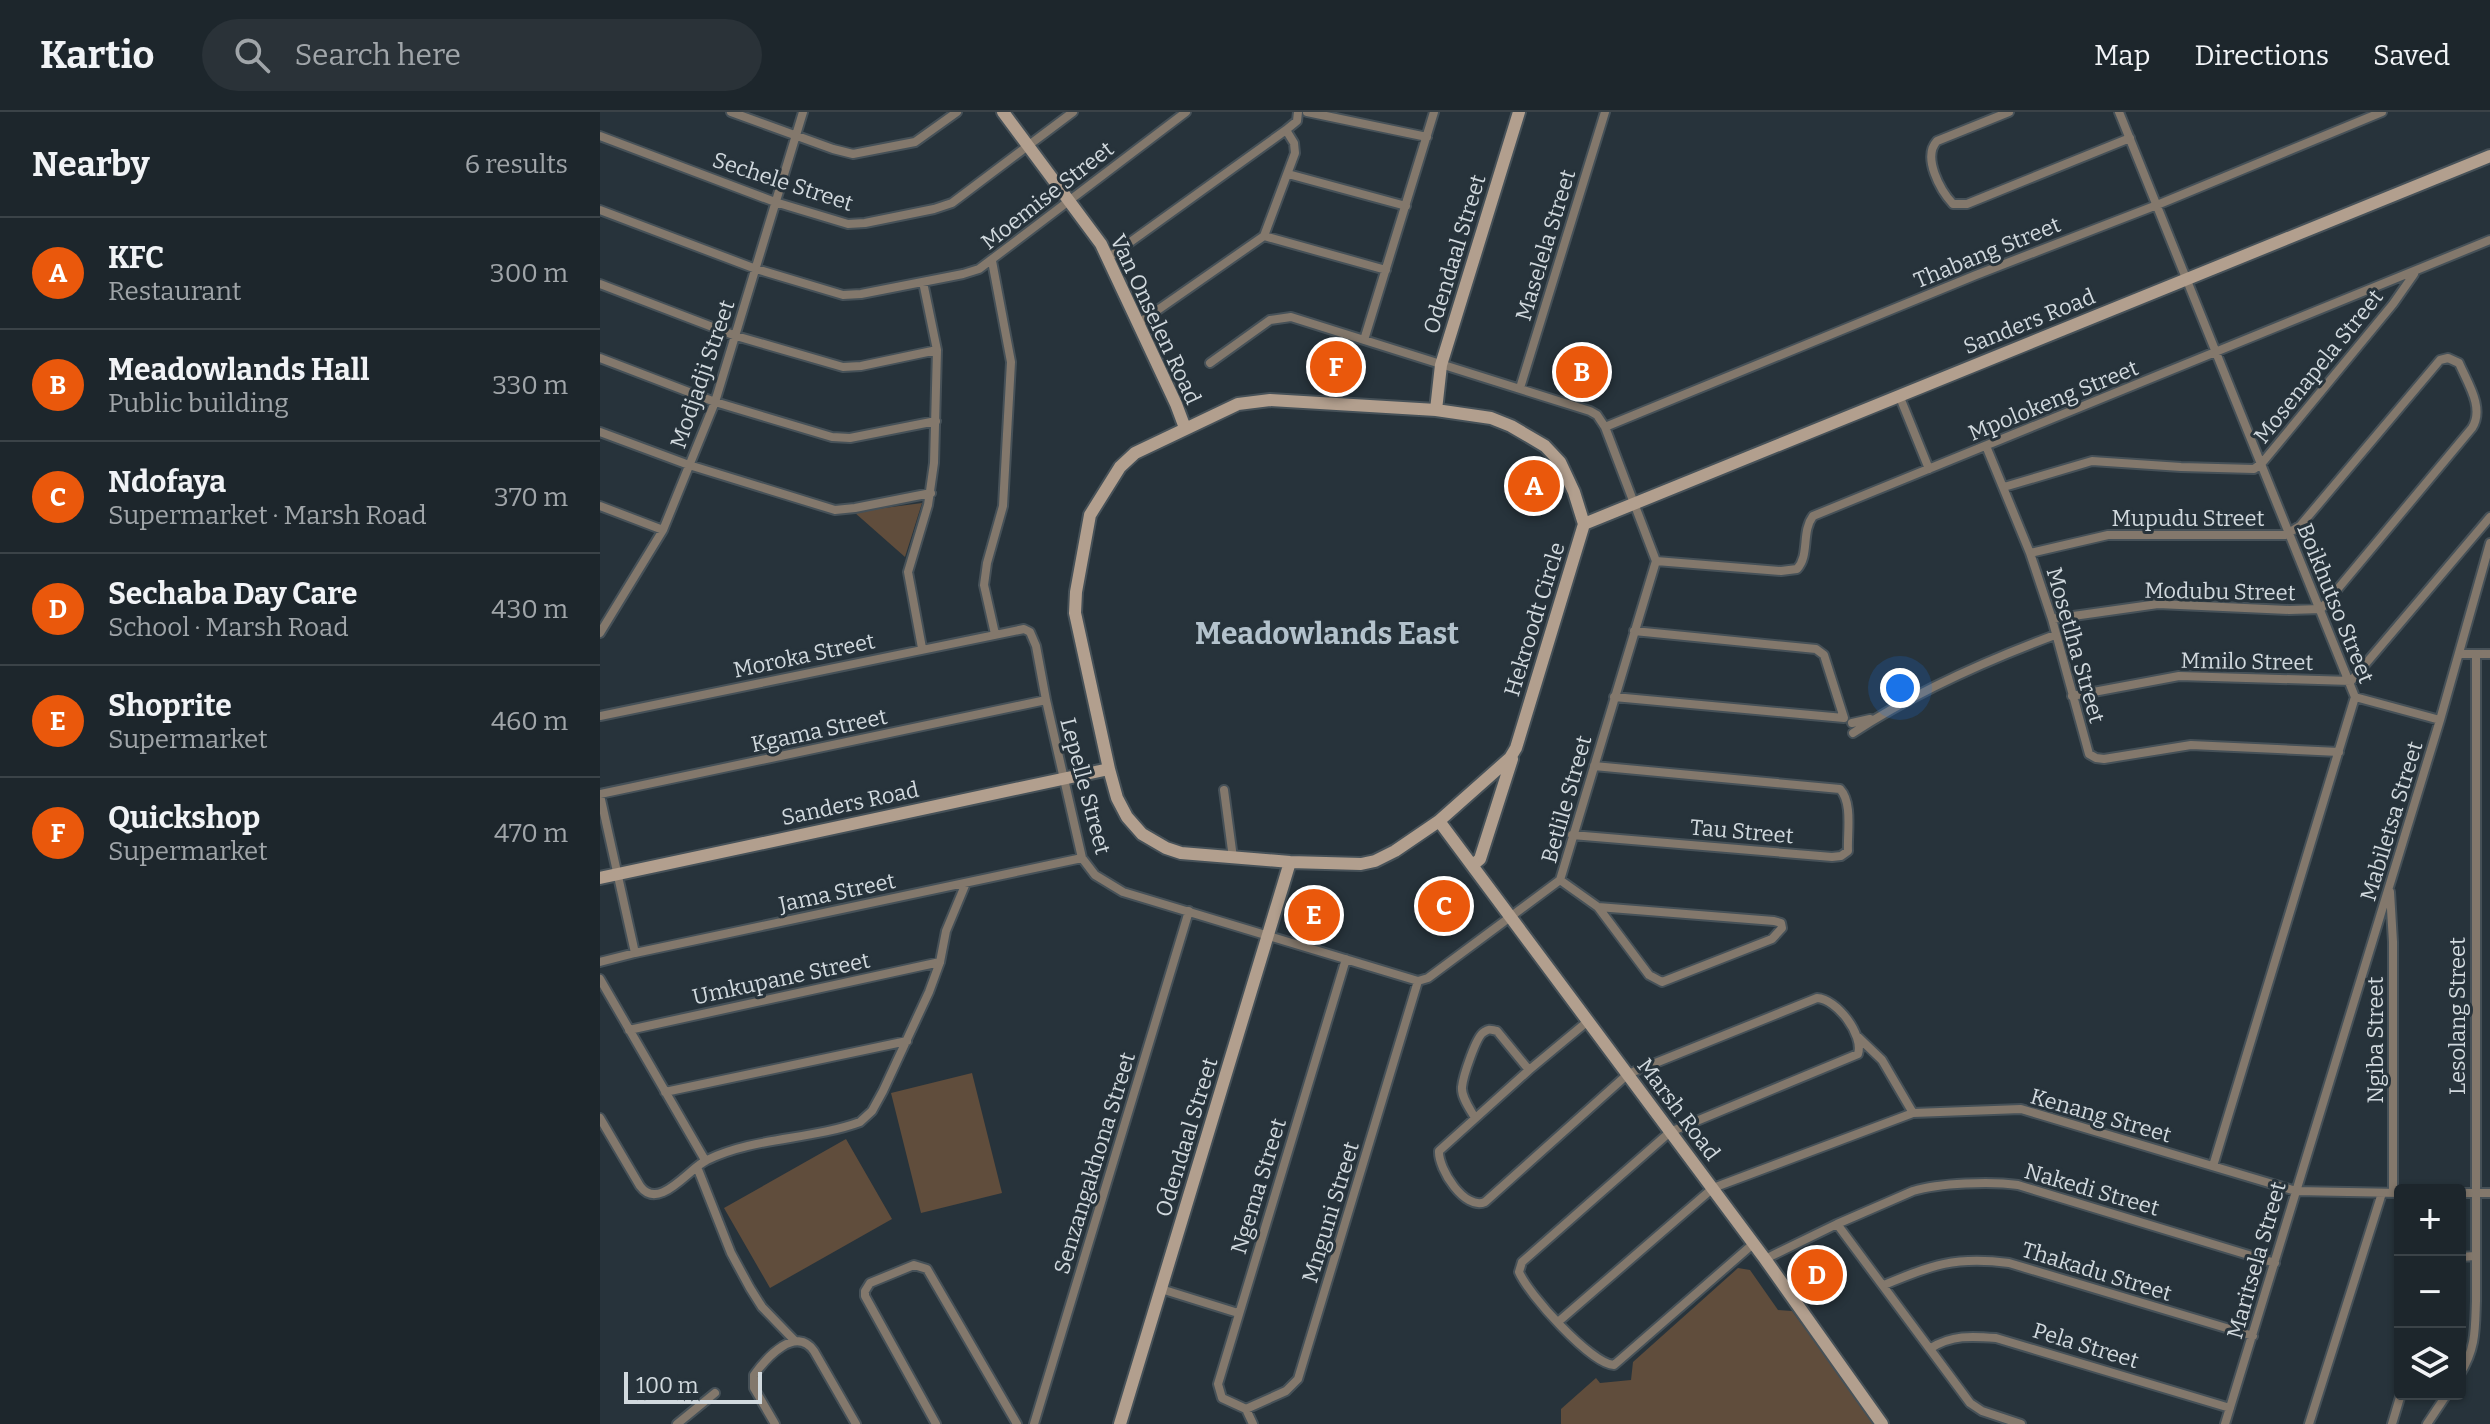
<!DOCTYPE html>
<html lang="en">
<head>
<meta charset="utf-8">
<style>
  :root { --surface:#1d262c; --page:#2a3238; --text:#f1f3f6; --muted:#a0a5a9; --line:#3b4348; --accent:#ea580c }
  body { margin:0; font-family:Bitter,serif; background:var(--page); color:var(--text) }
  .controls { position:absolute; right:24px; bottom:24px; display:grid; overflow:hidden; border-radius:8px; box-shadow:0 2px 6px #0004 }
  .controls button { width:72px; height:72px; display:grid; place-items:center; padding:0; border:0; border-bottom:2px solid var(--line); background:var(--surface); color:var(--text); font:40px sans-serif }
  .scale { position:absolute; left:24px; bottom:20px; width:138px; box-sizing:border-box; padding-left:8px; border:4px solid #d1d9de; border-top:0; font-size:22px; line-height:28px; white-space:nowrap; color:#d1d9de; -webkit-text-stroke:6px #27333b; paint-order:stroke }
  .you { position:absolute; left:1300px; top:576px; width:28px; height:28px; margin:-20px; border:6px solid #fff; border-radius:50%; background:#1a73e8; box-shadow:0 0 0 12px #1a73e833 }
  .badge { display:grid; place-items:center; width:52px; height:52px; border-radius:50%; background:var(--accent); color:#fff; font-size:26px; font-weight:700 }
  .pin { position:absolute; translate:-50% -50%; border:4px solid #fff; box-shadow:0 2px 8px #0006 }
  .list { margin:0; padding:0; list-style:none }
  h2 { display:flex; justify-content:space-between; align-items:center; height:104px; margin:0; padding:0 32px; font-size:34px }
  h2 small { font-size:26px; font-weight:400; color:var(--muted) }
  .list li { display:grid; grid-template-columns:52px 1fr auto; gap:24px; align-items:center; box-sizing:border-box; height:112px; padding:0 32px; border-top:2px solid var(--line) }
  .list b { display:block; font-size:30px; white-space:nowrap }
  .list p { margin:0; font-size:26px; white-space:nowrap; color:var(--muted) }
  .list em { font-size:26px; font-style:normal; color:var(--muted) }
  .icon { flex:none; width:44px; height:44px; fill:none; stroke:currentColor; stroke-width:2; stroke-linecap:round; stroke-linejoin:round }
  .map { position:relative; flex:none; width:1890px; height:1312px; overflow:hidden }
  header { display:flex; align-items:center; gap:48px; box-sizing:border-box; height:112px; padding:0 40px; background:var(--surface); border-bottom:2px solid var(--line) }
  header strong { font-size:38px }
  nav { display:flex; gap:44px; margin-inline-start:auto; font-size:28px }
  .search { width:560px; height:72px; background:var(--page); display:flex; align-items:center; gap:20px; box-sizing:border-box; padding:0 28px; border-radius:44px; color:var(--muted); font-size:30px }
  main { display:flex }
  aside { flex:1; background:var(--surface) }
  .map>svg:first-child { display:block }
  .green { fill:#604d3c }
  .lines { fill:none; stroke-linecap:round; stroke-linejoin:round }
  .street-casing { stroke:#465158; stroke-width:12 }
  .secondary-casing { stroke:#465158; stroke-width:16 }
  .street { stroke:#83786c; stroke-width:8 }
  .secondary { stroke:#b29f8e; stroke-width:12 }
  .labels { text-anchor:middle; stroke-width:6; stroke-linejoin:round; paint-order:stroke }
  .street-label { font-size:22px; fill:#d1d9de; stroke:#27333b }
  .district-label { font-size:30px; font-weight:bold; fill:#b3c2cc; stroke:#27333b }
</style>
</head>
<body>
<header>
<strong>Kartio</strong>
<div class="search"><svg class="icon" aria-label="search" viewBox="0 0 24 24"><circle cx="10" cy="10" r="6"/><path d="M15 15l6 6"/></svg>Search here</div>
<nav><a>Map</a><a>Directions</a><a>Saved</a></nav>
</header>
<main>
<aside>
<h2>Nearby<small>6 results</small></h2>
<ul class="list">
<li><span class="badge">A</span><div><b>KFC</b><p>Restaurant</p></div><em>300 m</em></li>
<li><span class="badge">B</span><div><b>Meadowlands Hall</b><p>Public building</p></div><em>330 m</em></li>
<li><span class="badge">C</span><div><b>Ndofaya</b><p>Supermarket · Marsh Road</p></div><em>370 m</em></li>
<li><span class="badge">D</span><div><b>Sechaba Day Care</b><p>School · Marsh Road</p></div><em>430 m</em></li>
<li><span class="badge">E</span><div><b>Shoprite</b><p>Supermarket</p></div><em>460 m</em></li>
<li><span class="badge">F</span><div><b>Quickshop</b><p>Supermarket</p></div><em>470 m</em></li>
</ul>
</aside>
<div class="map">
<svg width="1890" height="1312" viewBox="0 0 1890 1312">
  <rect width="100%" height="100%" fill="#27333b"/>
  <path class="green" d="M322 391 305 445 254 400Z
    M372 961 402 1081 321 1101 291 981Z
    M246 1027 292 1107 170 1176 124 1096Z
    M1138 1156 1150 1158 1178 1198 1192 1199 1276 1312H961V1297L996 1266 1000 1271 1031 1268 1033 1250Z"/>
  <g class="lines">
    <defs>
      <path id="street" d="M131 0 233 37 253 42 315 30 357 0
        M707 0 827 25
        M1409 0 1337 29C1322 45 1340 78 1353 92H1367L1530 26
        M1519 0 1755 585 1613 1054
        M0 24 175 90 248 112 265 111 334 97 352 91 473 0
        M688 62 806 94
        M0 98 156 157 243 183 261 182 363 162 379 157 586 0
        M664 124 786 158
        M664 124 695 41 694 31 686 18
        M508 146 686 18 697 9 698 0
        M392 149 411 250 403 394 387 451 384 473 395 522
        M0 172 136 224 243 255 261 254 337 238
        M539 211 664 124
        M764 228 834 0
        M0 246 115 290 232 325 250 326 336 309
        M920 276 1005 0
        M1299 283 1329 357
        M1005 315 1376 163 1557 93 1782 0
        M0 320 89 353 235 398 255 396 331 381
        M1386 334 1430 441 1452 507 1489 642 1496 646 1504 647 1591 633 1739 640
        M1404 375 1492 349 1581 355 1654 357 1662 351 1793 192 1814 162
        M0 394 63 418
        M1430 441 1508 423H1685L1700 414 1840 248 1848 246 1859 251C1867 270 1885 296 1872 316L1721 497 1689 498 1558 492 1452 507
        M1056 449 1181 459 1197 457C1210 443 1201 420 1213 404L1890 128
        M0 521 63 418 115 290 203 0
        M322 536 308 460 328 393 334 351 337 238 323 170
        M1859 542H1890
        M1472 584 1579 564 1751 569 1890 405
        M1014 585 1244 606 1224 543 1216 537 1034 519
        M1755 585 1840 608
        M0 604 424 517 430 520 436 534 446 588 482 746 495 763 523 780 818 869 828 866 960 768 1056 449 1005 315 997 303 990 299 691 205 670 208 610 251
        M1252 611 1270 607
        M1253 621C1315 580 1385 549 1455 523
        M624 678 633 746
        M0 682 446 588
        M0 683 35 841
        M972 723 1232 745 1241 744 1248 739C1247 721 1253 691 1240 677L994 654
        M960 768 998 795 1174 809 1181 811 1182 816 1172 827 1062 870 1049 863 998 795
        M1790 780 1793 830V1081
        M0 850 35 841 482 746
        M0 867 105 1048
        M988 909 929 958 839 1039C838 1057 865 1099 885 1090L1028 962 1217 886C1237 887 1264 923 1258 942L1070 1020 922 1150 919 1160C928 1182 991 1252 1014 1253L1153 1132
        M29 918 340 850
        M1258 925 1282 948 1313 1001
        M65 980 307 929
        M0 1006 40 1074C59 1100 89 1056 107 1048 154 1025 211 1028 260 1010L272 999 283 979 329 880 340 850 346 819 366 771
        M875 1006C870 997 861 985 862 975 863 965 876 924 884 920 890 916 891 918 897 919L929 958
        M97 1055 131 1141 150 1176 162 1195 194 1228
        M1860 1081H1890
        M1237 1112 1370 1291 1382 1299 1421 1312
        M1860 1145 1875 1144
        M1165 1147 1237 1112 1313 1079C1339 1071 1391 1069 1418 1073L1675 1151
        M1284 1173C1332 1153 1355 1144 1409 1151L1653 1224
        M561 1177 638 1201
        M958 1210 1113 1076 1313 1001 1421 997 1696 1079 1800 1081
        M1331 1236C1352 1223 1371 1224 1396 1226L1630 1296
        M1860 1262C1876 1236 1875 1218 1876 1189V542
        M646 1297 622 1286 618 1272 746 847
        M646 1297 686 1279 698 1267 818 869
        M646 1297 653 1312
        M77 1312 115 1281
        M175 1312 154 1276V1263C167 1245 196 1213 214 1239L256 1312
        M336 1312 265 1184V1179L270 1171 314 1153 327 1157 417 1312
        M434 1312 589 799
        M1625 1312 1840 608 1890 431
        M1709 1312 1782 1081
        M1792 1312 1801 1282
        M1827 1312 1847 1282"/>
      <path id="secondary" d="M403 0 501 132 576 292 585 316
        M670 288 836 298 891 306 911 314 945 334 960 350 974 380 984 412 916 636 910 646 839 709 795 739 775 749 761 752 690 750 581 741 566 736 542 722 527 705 517 686 509 657 475 501 476 480 490 403 520 355 535 341 638 292Z
        M836 298 841 253 919 0
        M984 412 1890 44
        M839 709 1165 1147 1282 1312
        M873 753 880 747 912 647
        M0 766 509 657
        M520 1312 690 750"/>
    </defs>
    <use href="#street" class="street-casing"/>
    <use href="#secondary" class="secondary-casing"/>
    <use href="#street" class="street"/>
    <use href="#secondary" class="secondary"/>
  </g>
  <g class="labels">
    <g class="street-label">
      <text transform="translate(183 69) rotate(18)" y="8">Sechele Street</text>
      <text transform="translate(447 83) rotate(-38)" y="8">Moemise Street</text>
      <text transform="translate(945 133) rotate(-73)" y="8">Maselela Street</text>
      <text transform="translate(1387 140) rotate(-22)" y="8">Thabang Street</text>
      <text transform="translate(854 142) rotate(-73)" y="8">Odendaal Street</text>
      <text transform="translate(556 207) rotate(65)" y="8">Van Onselen Road</text>
      <text transform="translate(1429 209) rotate(-22)" y="8">Sanders Road</text>
      <text transform="translate(1718 254) rotate(-51)" y="8">Mosenapela Street</text>
      <text transform="translate(102 262) rotate(-71)" y="8">Modjadji Street</text>
      <text transform="translate(1453 288) rotate(-22)" y="8">Mpolokeng Street</text>
      <text x="1588" y="414">Mupudu Street</text>
      <text transform="translate(1620 479) rotate(1)" y="8">Modubu Street</text>
      <text transform="translate(1736 491) rotate(68)" y="8">Boikhutso Street</text>
      <text transform="translate(934 507) rotate(-73)" y="8">Hekroodt Circle</text>
      <text transform="translate(1476 533) rotate(74)" y="8">Mosetlha Street</text>
      <text transform="translate(204 543) rotate(-12)" y="8">Moroka Street</text>
      <text transform="translate(1647 549) rotate(1)" y="8">Mmilo Street</text>
      <text transform="translate(219 618) rotate(-12)" y="8">Kgama Street</text>
      <text transform="translate(486 674) rotate(75)" y="8">Lepelle Street</text>
      <text transform="translate(966 687) rotate(-74)" y="8">Betlile Street</text>
      <text transform="translate(250 691) rotate(-12)" y="8">Sanders Road</text>
      <text transform="translate(1791 709) rotate(-73)" y="8">Mabiletsa Street</text>
      <text transform="translate(1142 719) rotate(5)" y="8">Tau Street</text>
      <text transform="translate(237 780) rotate(-12)" y="8">Jama Street</text>
      <text transform="translate(181 866) rotate(-12)" y="8">Umkupane Street</text>
      <text transform="translate(1857 904) rotate(-90)" y="8">Lesolang Street</text>
      <text transform="translate(1775 928) rotate(-90)" y="8">Ngiba Street</text>
      <text transform="translate(1079 997) rotate(53)" y="8">Marsh Road</text>
      <text transform="translate(1501 1003) rotate(16)" y="8">Kenang Street</text>
      <text transform="translate(586 1025) rotate(-73)" y="8">Odendaal Street</text>
      <text transform="translate(494 1051) rotate(-73)" y="8">Senzangakhona Street</text>
      <text transform="translate(658 1074) rotate(-73)" y="8">Ngema Street</text>
      <text transform="translate(1492 1077) rotate(16)" y="8">Nakedi Street</text>
      <text transform="translate(730 1100) rotate(-73)" y="8">Mnguni Street</text>
      <text transform="translate(1656 1148) rotate(-74)" y="8">Maritsela Street</text>
      <text transform="translate(1497 1159) rotate(17)" y="8">Thakadu Street</text>
      <text transform="translate(1486 1233) rotate(17)" y="8">Pela Street</text>
    </g>
    <g class="district-label">
      <text x="727" y="532">Meadowlands East</text>
    </g>
  </g>
</svg>
<div class="controls">
<button>+</button>
<button>−</button>
<button><svg class="icon" aria-label="layers" viewBox="0 0 24 24"><path d="M12 4l9 5-9 5-9-5zM3 14l9 5 9-5"/></svg></button>
</div>
<div class="scale">100 m</div>
<div class="you"></div>
<div class="pin badge" style="left:934px;top:374px">A</div>
<div class="pin badge" style="left:982px;top:260px">B</div>
<div class="pin badge" style="left:844px;top:794px">C</div>
<div class="pin badge" style="left:1217px;top:1163px">D</div>
<div class="pin badge" style="left:714px;top:803px">E</div>
<div class="pin badge" style="left:736px;top:255px">F</div>
</div>
</main>
</body>
</html>
